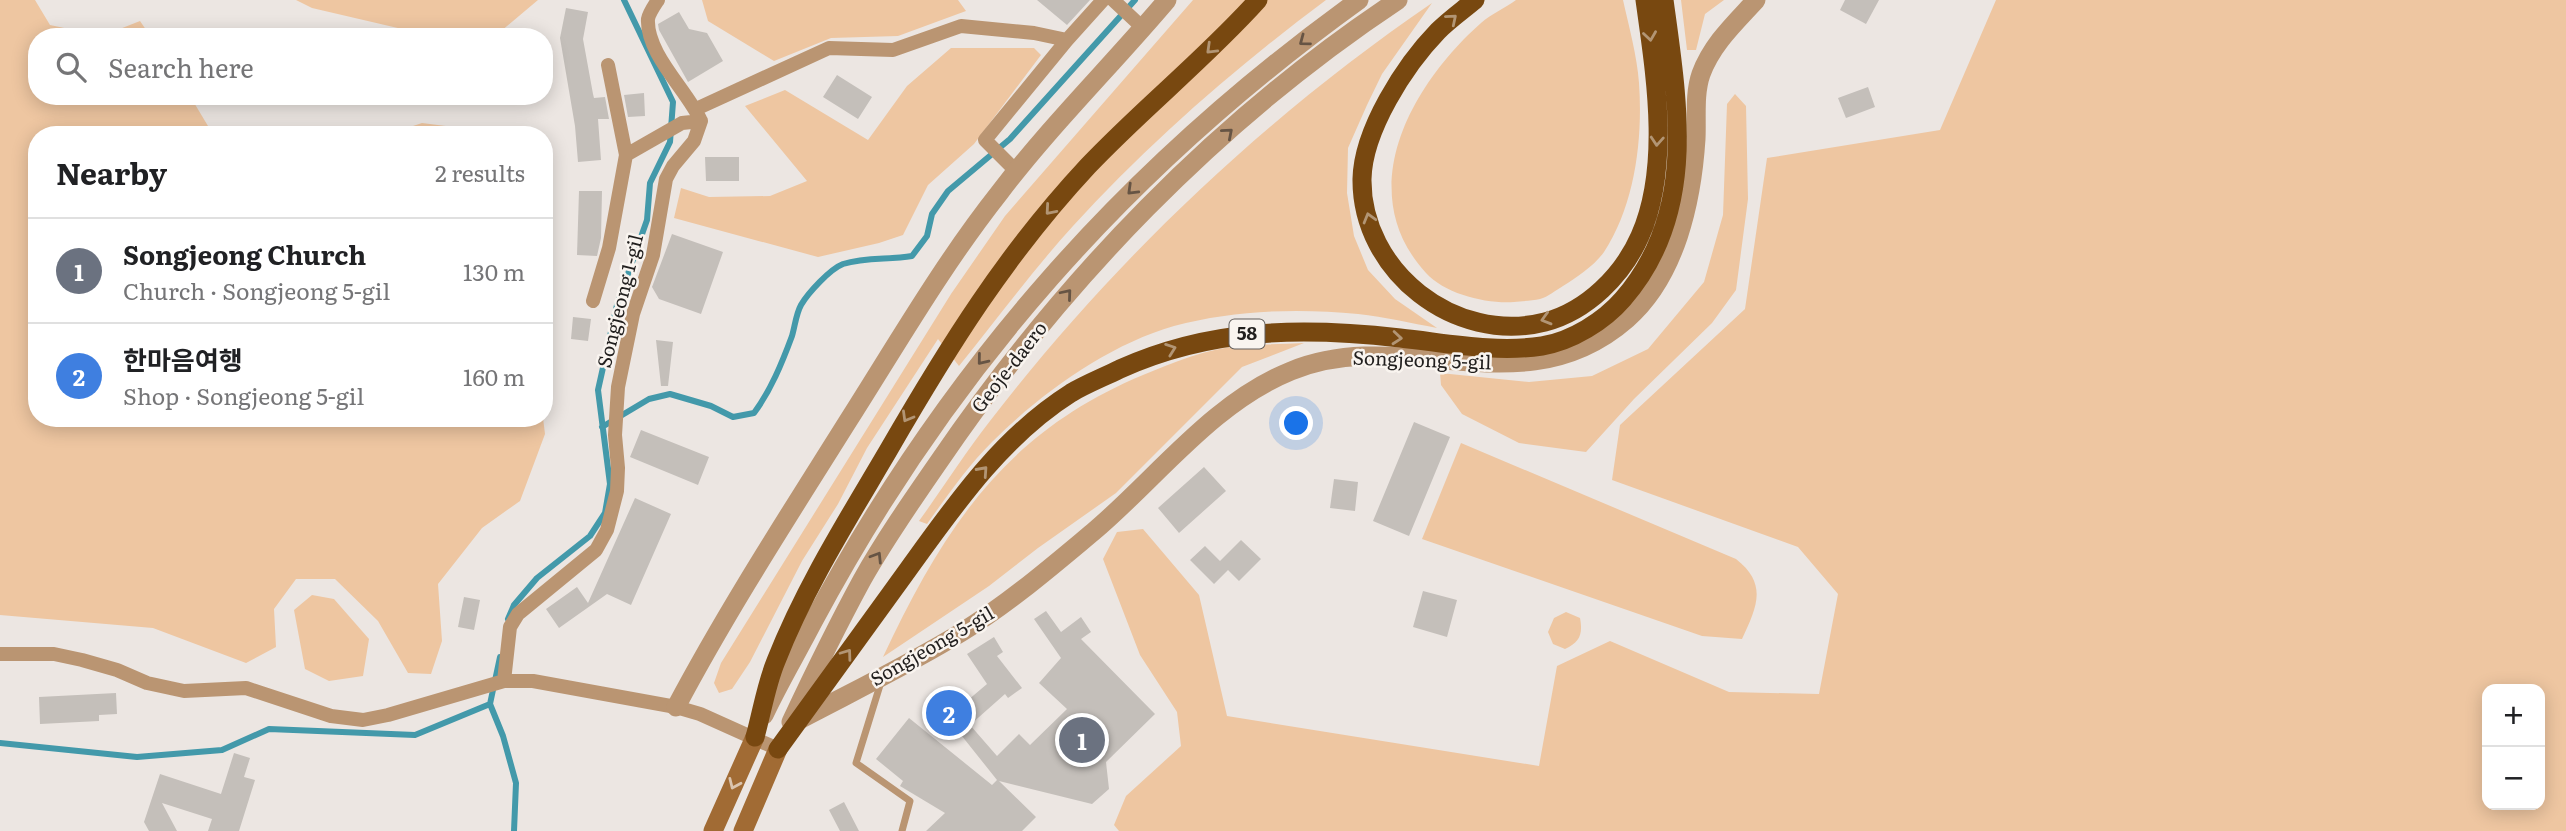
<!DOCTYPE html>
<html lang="en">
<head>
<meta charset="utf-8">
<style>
  :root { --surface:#fff; --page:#f2f2f2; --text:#202124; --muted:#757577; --line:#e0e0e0; --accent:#1a73e8 }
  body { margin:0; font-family:Literata,"Noto Sans KR",serif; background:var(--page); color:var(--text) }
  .controls { position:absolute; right:21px; bottom:21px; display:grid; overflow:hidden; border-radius:14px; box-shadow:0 4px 18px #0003 }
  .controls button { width:63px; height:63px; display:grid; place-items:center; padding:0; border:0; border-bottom:2px solid var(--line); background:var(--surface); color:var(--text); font:35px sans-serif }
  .you { position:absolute; left:1297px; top:424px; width:24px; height:24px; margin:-18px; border:5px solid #fff; border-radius:50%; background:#1a73e8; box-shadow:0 0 0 10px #1a73e833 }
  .badge { display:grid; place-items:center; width:46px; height:46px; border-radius:50%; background:var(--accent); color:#fff; font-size:23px; font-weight:700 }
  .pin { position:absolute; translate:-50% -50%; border:4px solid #fff; box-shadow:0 2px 7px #0006 }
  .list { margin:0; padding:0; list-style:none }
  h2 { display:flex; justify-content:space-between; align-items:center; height:91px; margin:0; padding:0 28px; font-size:30px }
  h2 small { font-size:23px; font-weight:400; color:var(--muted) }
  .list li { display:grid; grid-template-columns:46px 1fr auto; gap:21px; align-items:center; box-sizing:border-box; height:105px; padding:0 28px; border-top:2px solid var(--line) }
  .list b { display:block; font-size:26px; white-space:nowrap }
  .list p { margin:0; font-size:23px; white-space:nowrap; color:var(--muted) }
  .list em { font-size:23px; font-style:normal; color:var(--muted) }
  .icon { flex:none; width:38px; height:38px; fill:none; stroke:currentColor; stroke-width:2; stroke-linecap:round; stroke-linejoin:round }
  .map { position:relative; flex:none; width:2566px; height:831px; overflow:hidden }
  .search { position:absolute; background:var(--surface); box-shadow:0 4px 18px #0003; left:28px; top:28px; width:525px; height:77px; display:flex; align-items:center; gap:18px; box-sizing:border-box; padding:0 24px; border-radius:28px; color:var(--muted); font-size:26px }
  .panel { position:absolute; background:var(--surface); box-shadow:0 4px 18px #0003; left:28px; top:126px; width:525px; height:301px; border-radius:28px }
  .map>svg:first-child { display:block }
  .green { fill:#eec6a1; fill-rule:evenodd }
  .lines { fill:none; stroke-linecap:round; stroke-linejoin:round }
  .stream { stroke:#4399aa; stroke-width:6 }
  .building { fill:#c4bfba }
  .service { stroke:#ba9572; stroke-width:7 }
  .minor { stroke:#ba9572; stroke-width:14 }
  .tertiary { stroke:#ba9572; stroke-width:19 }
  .secondary { stroke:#a16b34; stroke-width:19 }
  .trunk { stroke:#784810; stroke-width:19 }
  .oneway { stroke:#b29574 }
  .oneway2 { stroke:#665444 }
  .oneway3 { stroke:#dac4ae }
  .labels { text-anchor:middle; stroke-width:5; stroke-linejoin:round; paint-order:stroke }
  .shield { fill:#f9f4ef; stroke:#625f5d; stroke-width:2 }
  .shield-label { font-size:18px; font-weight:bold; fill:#211f1e }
  .street-label { font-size:19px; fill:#211f1e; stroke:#f9f4ef }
</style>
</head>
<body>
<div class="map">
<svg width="2566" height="831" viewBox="0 0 2566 831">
  <rect width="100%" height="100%" fill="#ece6e2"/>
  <path class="green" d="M0 0H35L50 25 102 36 140 21 151 37H37V96H190L208 126 220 135H37V418H543L545 434 520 501 482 528 438 584 442 641 431 674 408 673 378 621 335 579H296L274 609 276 647 246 663 153 628 0 615Z
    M296 0H538L494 37H419L402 29 312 8Z
    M702 0H958L966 11 898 36 831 38 774 61 708 21Z
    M1193 0H1326C1236 67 1149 143 1073 226 1033 270 997 319 959 366L938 339 867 448 838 504 802 561 750 662 732 689 719 693 714 683 721 663 951 294 1005 216Z
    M1516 0H1623C1629 27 1637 56 1639 83 1643 139 1635 205 1604 252 1595 265 1576 278 1563 286 1556 290 1548 297 1540 299 1532 301 1522 301 1514 302 1486 304 1445 294 1426 273 1351 191 1412 84 1481 23 1491 14 1505 8 1516 0Z
    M1681 0H1724L1705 14 1696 50H1687Z
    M1996 0H2566V831H1119L1114 825 1126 796 1181 746 1177 712 1140 655 1103 559 1117 532 1143 529 1199 595 1227 716 1539 766 1557 666 1610 641 1729 692 1819 694 1838 594 1798 547 1612 480 1620 425 1745 309 1767 158 1940 130ZM2487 689H2540V805H2487Z
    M1432 3 1382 74 1367 105 1348 148 1347 193 1354 236 1368 270 1395 299 1437 328C1411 323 1385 317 1358 314 1298 308 1233 310 1174 326 1108 345 1041 393 992 442 967 467 947 496 927 524L919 521C943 488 965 453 990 421 1114 260 1264 118 1432 3Z
    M951 48H1034L1041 55 974 144 928 185 903 235 879 243 818 257 674 218 681 188 709 197 770 196 807 181 745 106 785 90 868 140 907 86Z
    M1735 94 1746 106 1748 199 1736 290 1712 323 1634 399 1586 452 1519 443 1462 414 1441 385 1440 373 1529 382 1592 376 1648 349 1704 282 1723 215 1727 104Z
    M422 123 485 131 490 135H386Z
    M1304 343 1242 367 1116 493 1038 548 989 586 883 657C944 527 1006 432 1143 375 1174 362 1206 349 1240 346 1261 344 1283 344 1304 343Z
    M1461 443 1736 559C1768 584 1757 607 1742 639L1702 636 1422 539Z
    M312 595 334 599 369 639 363 676 329 681 305 669 294 610Z
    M1566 612 1580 618C1583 634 1580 642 1565 649L1553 644 1548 632 1554 618Z"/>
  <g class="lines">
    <path class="stream" d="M602 427 649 399 670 394 711 406 733 417 754 413C771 390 782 363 792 336 795 326 796 314 801 305 808 293 830 269 843 264 866 257 889 260 912 256L927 236 932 214 948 191 1010 139 1135 0
      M508 619 514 605 537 578 590 536 605 513 610 484 598 390 617 305 647 220 650 183 670 142 673 102 624 0
      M500 657 490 704 503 736 516 783 514 831
      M0 743 137 757 222 750 269 729 415 735 490 704"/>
  </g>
  <path class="building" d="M1037 0H1090L1067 25Z
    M1845 0H1879L1866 24 1840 10Z
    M566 8 588 12 583 39 593 94 594 98 605 97 609 119H598L601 160 578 162 575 126 560 38Z
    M679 12 689 29 707 33 723 61 688 82 659 30 658 24Z
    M837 75 872 97 858 119 823 97Z
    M1868 87 1875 107 1846 118 1838 98Z
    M644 93 645 116 628 117 624 95Z
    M705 157H739V181H706Z
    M579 191H602L601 238 597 256 577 255Z
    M672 234 723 252 701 314 659 299 652 287Z
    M573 317 591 319 588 341 571 339Z
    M656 340 673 342 668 386H661Z
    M1414 422 1450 437 1409 536 1373 521Z
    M641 430 709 457 698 485 630 457Z
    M1204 467 1226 491 1179 533 1158 508Z
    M1334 479 1358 482 1355 511 1330 508Z
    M635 498 671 514 631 605 607 594 559 628 546 609 577 587 588 603Z
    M1241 540 1261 559 1239 581 1228 570 1214 584 1190 560 1205 546 1220 561Z
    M1423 591 1457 600 1447 637 1413 627Z
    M464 597 480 600 474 630 458 627Z
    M1046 611 1061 632 1081 617 1091 632 1081 639 1155 714 1106 762 1109 789 1092 804 999 781 1036 817 1022 831H926L945 813 900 786 903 781 876 759 909 718 992 785 997 780 938 706 952 695 961 706 987 684 967 654 994 637 1003 652 997 656 1022 688 1008 698 1005 694 970 725 997 756 1019 734 1030 745 1067 709 1039 683 1061 658 1034 619Z
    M116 693 117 714 99 715V721L40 724 39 697Z
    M234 753 250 758 244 777 255 780 239 831H208L212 819 162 803 177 831H149L144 822 160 774 221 794Z
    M844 802 859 831H840L829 810Z"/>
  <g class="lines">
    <path class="service" d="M881 682 856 763 910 801 902 831"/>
    <path class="minor" d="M1113 0 1143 28
      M1067 40 1103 0
      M696 109 829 48 893 50 961 26 1034 33 1067 40 985 140 1016 171
      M626 155 682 123 701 121
      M593 301 609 248 626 155 608 65
      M0 654H54L82 660 117 670 147 683 184 691 246 688 331 716 363 720 388 715 504 681H533L676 707 700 714 778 749
      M504 681 510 627 518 614 596 550 607 530 617 491 618 468 615 435 618 387 633 314 653 255 666 179 673 166 694 141 701 121C688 91 646 54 648 19 649 13 654 6 658 0"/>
    <path class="tertiary" d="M676 707C728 609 789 515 848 421 897 344 943 264 1000 192 1051 125 1112 65 1167 0
      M764 715C779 683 797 653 813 622 948 369 1127 167 1359 0
      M799 720C854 691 910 664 962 632 1008 604 1051 567 1093 532 1157 478 1212 403 1291 371 1404 324 1523 410 1627 319 1676 276 1692 201 1696 139 1697 118 1694 94 1701 74 1712 44 1735 23 1756 0
      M791 722C813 675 837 626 862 580 885 539 913 499 940 460 1062 281 1217 120 1398 0"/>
    <path class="secondary" d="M713 831 755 737
      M743 831 778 749"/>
    <path class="trunk" d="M1475 0C1463 10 1449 20 1438 31 1405 65 1363 130 1362 179 1361 271 1455 345 1545 322 1587 311 1623 275 1640 236 1671 166 1655 73 1645 0
      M755 737C762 712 766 685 776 661 805 587 848 519 888 451 948 347 1006 254 1088 166 1143 108 1205 59 1258 0
      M778 749C817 695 856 642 894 589 946 518 995 441 1071 393 1086 384 1104 377 1120 369 1211 328 1302 327 1400 338 1447 343 1495 353 1542 346 1572 341 1604 321 1623 299 1698 213 1678 103 1664 0"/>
  </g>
  <defs><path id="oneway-chevron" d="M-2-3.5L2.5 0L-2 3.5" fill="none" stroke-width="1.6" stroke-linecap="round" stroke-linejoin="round" transform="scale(1.75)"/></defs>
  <g class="oneway">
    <use href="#oneway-chevron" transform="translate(1452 19) rotate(-40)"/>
    <use href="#oneway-chevron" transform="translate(1650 36) rotate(82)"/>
    <use href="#oneway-chevron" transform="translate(1211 49) rotate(136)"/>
    <use href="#oneway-chevron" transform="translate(1657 141) rotate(94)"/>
    <use href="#oneway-chevron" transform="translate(1050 210) rotate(131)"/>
    <use href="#oneway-chevron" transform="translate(1369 218) rotate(-106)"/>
    <use href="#oneway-chevron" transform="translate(1546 319) rotate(164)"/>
    <use href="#oneway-chevron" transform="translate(1397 338) rotate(5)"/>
    <use href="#oneway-chevron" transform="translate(1171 349) rotate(-20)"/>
    <use href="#oneway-chevron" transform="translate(907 417) rotate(120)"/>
    <use href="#oneway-chevron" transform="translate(983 471) rotate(-48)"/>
    <use href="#oneway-chevron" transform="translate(847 654) rotate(-54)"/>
  </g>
  <g class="oneway2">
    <use href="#oneway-chevron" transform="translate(1304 41) rotate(143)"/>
    <use href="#oneway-chevron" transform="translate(1228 133) rotate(-41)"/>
    <use href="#oneway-chevron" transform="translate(1132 190) rotate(136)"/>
    <use href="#oneway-chevron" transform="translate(1067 294) rotate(-50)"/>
    <use href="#oneway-chevron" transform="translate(982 360) rotate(129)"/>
    <use href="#oneway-chevron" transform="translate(877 557) rotate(-58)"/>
  </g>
  <use class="oneway3" href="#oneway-chevron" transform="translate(734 784) rotate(114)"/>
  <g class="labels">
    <rect class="shield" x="1229.5" y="319.5" width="35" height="29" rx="5"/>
    <g class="shield-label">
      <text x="1247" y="340">58</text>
    </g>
    <g class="street-label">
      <text transform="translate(620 301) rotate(-76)" y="7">Songjeong 1-gil</text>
      <text transform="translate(1422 360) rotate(2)" y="7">Songjeong 5-gil</text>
      <text transform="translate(1009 367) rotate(-52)" y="7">Geoje-daero</text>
      <text transform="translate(932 646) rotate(-30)" y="7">Songjeong 5-gil</text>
    </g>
  </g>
</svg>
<div class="controls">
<button>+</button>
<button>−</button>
</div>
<div class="you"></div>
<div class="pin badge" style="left:1082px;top:740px;background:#6b7280">1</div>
<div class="pin badge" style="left:949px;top:713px;background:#3f7fe0">2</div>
<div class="search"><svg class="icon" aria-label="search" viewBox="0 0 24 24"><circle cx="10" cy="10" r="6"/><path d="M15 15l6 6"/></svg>Search here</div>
<section class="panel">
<h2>Nearby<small>2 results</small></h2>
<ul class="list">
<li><span class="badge" style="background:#6b7280">1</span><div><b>Songjeong Church</b><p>Church · Songjeong 5-gil</p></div><em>130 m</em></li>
<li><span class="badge" style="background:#3f7fe0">2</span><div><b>한마음여행</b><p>Shop · Songjeong 5-gil</p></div><em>160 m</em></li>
</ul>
</section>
</div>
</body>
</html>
